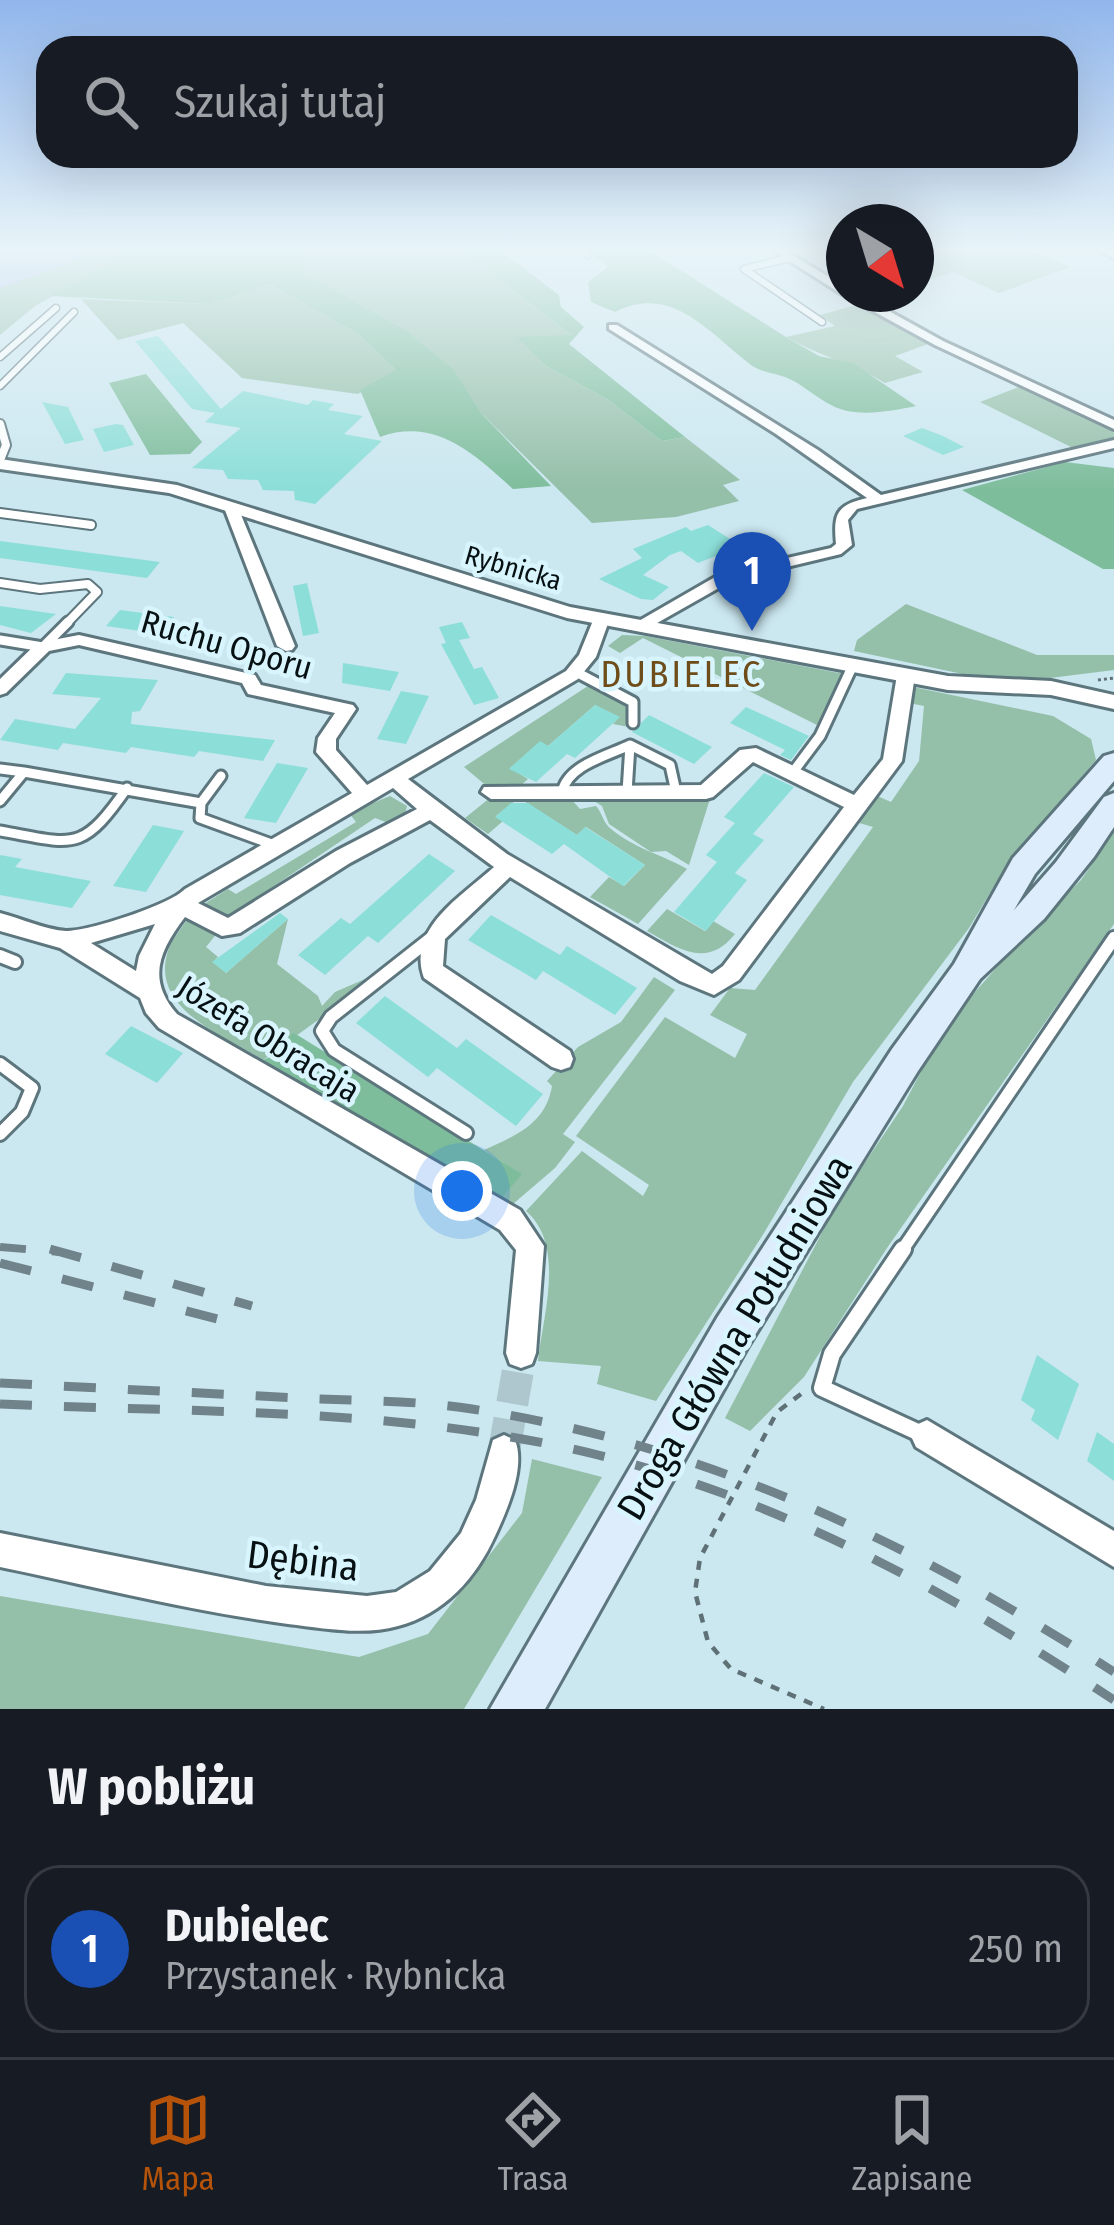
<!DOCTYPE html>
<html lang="pl">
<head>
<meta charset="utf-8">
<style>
  :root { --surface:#171b24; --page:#20242c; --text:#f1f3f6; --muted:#9ea1a6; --line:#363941; --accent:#b45309 }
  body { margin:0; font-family:"Fira Sans Condensed",sans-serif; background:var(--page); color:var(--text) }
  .compass { position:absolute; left:826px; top:204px; width:108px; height:108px; border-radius:50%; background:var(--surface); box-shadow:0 12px 48px #0002; rotate:142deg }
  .you { position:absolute; left:462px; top:1191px; width:42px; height:42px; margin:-30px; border:9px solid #fff; border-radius:50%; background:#1a73e8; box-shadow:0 0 0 18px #1a73e833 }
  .badge { display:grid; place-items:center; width:78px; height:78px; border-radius:50%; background:var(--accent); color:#fff; font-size:39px; font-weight:700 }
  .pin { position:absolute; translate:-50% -99px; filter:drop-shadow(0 3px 6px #0008) }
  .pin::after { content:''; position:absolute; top:63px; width:42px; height:36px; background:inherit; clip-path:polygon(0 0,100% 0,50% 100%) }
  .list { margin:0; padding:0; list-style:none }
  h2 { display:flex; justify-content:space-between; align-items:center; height:156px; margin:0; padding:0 48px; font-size:51px }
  h2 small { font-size:39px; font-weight:400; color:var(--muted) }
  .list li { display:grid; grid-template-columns:78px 1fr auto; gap:36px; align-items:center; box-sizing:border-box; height:168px; margin:0 24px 24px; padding:0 24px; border:3px solid var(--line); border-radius:36px }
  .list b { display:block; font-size:45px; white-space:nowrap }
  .list p { margin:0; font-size:39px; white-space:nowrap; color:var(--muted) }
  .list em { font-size:39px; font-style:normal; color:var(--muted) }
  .icon { flex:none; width:66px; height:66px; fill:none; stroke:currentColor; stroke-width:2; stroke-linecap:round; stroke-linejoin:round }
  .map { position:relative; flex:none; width:1114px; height:1709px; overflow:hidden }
  .search { position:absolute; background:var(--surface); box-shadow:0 12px 48px #0002; left:36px; right:36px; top:36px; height:132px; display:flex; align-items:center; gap:30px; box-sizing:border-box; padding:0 42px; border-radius:36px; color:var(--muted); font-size:45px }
  .sheet { height:348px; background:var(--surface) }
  nav { display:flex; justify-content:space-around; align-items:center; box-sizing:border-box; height:168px; border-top:3px solid var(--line); background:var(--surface); font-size:33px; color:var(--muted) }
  nav a { display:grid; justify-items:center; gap:6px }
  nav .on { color:var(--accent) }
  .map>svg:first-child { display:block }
  .green { fill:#94bfa8 }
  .forest { fill:#7ebd9c }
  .water { fill:#b0baf2 }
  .building { fill:#8cded8 }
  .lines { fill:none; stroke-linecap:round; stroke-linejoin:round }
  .minor-tunnel { stroke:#aec7cf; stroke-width:32; stroke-dasharray:32 16; stroke-linecap:butt }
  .service-far4-casing { stroke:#5d767e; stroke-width:9 }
  .service-far3-casing { stroke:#5d767e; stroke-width:12 }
  .service-far2-casing { stroke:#5d767e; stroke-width:15 }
  .service-far1-casing { stroke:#5d767e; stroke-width:18 }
  .service-casing { stroke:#5d767e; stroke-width:22 }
  .minor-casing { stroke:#5d767e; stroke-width:6 }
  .tertiary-casing { stroke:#5d767e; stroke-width:6 }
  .secondary-casing { stroke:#5d767e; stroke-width:6 }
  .path-far1 { stroke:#5f7177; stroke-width:3; stroke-dasharray:3 3; stroke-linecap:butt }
  .path { stroke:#5f7177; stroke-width:4.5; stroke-dasharray:9 9; stroke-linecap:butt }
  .service-far4 { stroke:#fff; stroke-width:6 }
  .service-far3 { stroke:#fff; stroke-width:8 }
  .service-far2 { stroke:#fff; stroke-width:9 }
  .service-far1 { stroke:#fff; stroke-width:12 }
  .service { stroke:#fff; stroke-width:16 }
  .minor { fill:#fff; fill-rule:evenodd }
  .tertiary { fill:#fff; fill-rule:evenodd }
  .secondary { fill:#ddedfc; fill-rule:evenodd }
  .rail-far1 { stroke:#70838a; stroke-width:8; stroke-dasharray:26 26; stroke-linecap:butt }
  .rail { stroke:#70838a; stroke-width:9; stroke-dasharray:32 32; stroke-linecap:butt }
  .labels { text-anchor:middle; stroke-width:9; stroke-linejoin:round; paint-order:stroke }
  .far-street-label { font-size:27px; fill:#071013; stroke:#d8f5fe }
  .street-label { font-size:33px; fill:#071013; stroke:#d8f5fe }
  .neighbourhood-label { font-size:36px; letter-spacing:3px; fill:#6e4d1a; stroke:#d8f5fe }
  .near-street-label { font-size:39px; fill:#071013; stroke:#d8f5fe }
</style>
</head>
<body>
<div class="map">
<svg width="1114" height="1709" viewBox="0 0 1114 1709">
  <rect width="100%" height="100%" fill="#cbe7f0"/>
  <path class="green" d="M0 251H286L115 262 35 306 0 335Z
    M308 251H463L572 336 519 338 546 366 607 399 662 441 685 437 740 480 723 485 739 501 676 517 592 523 481 413 453 370 406 330 305 273 299 262Z
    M916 251H1033L1071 267 999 293 953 272 916 284Z
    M270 284 358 334 397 371 358 394 242 378 183 323 118 340 81 299 210 304Z
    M860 304 931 343 895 356 923 372 885 383C853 363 819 356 786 337L835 326 820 315Z
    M1021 386 1114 429V439L1075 449 980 402Z
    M906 604 1037 655H1114V670L1042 679 972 676 854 651 857 640Z
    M622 635 645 636 844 674 817 725 643 638 620 653 608 646Z
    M591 684 627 703 629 727 613 724 619 717 595 705 548 746 540 742 510 768 528 779 520 786 489 788 464 767Z
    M913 687 1053 716 1091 739 1096 760 1008 863 969 928 853 1082 764 1233 656 1401 597 1384 601 1366 538 1361C543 1314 566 1246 526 1211L582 1151 643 1196 649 1185 576 1136 665 1017 735 1058 747 1034 710 1015 730 988 755 990 873 827 856 822 875 795 891 802 919 761 924 706 909 703Z
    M390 796 407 806 405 815 391 824 375 818 231 915 223 918 201 906 228 889 236 894 356 822 349 813Z
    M491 797 570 798 580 809 596 806C603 814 603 823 611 829 635 849 661 854 687 869L638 924 590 897 609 877 624 886 645 865 586 827 577 835 519 798 496 816 503 821 488 834 465 818Z
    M591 799H710L689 865 666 851 651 852 609 824 602 806Z
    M1114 832V924L887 1248 804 1377 750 1431 725 1418 837 1204 903 1106 945 1026 1019 942 1081 880Z
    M667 909 705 931 713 921 735 934C707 969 679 949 647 931Z
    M188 918 218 932 206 947 218 957 213 962 226 973 288 919 277 964 318 996 322 1006 335 992 388 969 263 1060C225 1036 149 1009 168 951 171 940 182 928 188 918Z
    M654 977 675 990 563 1134 575 1142 555 1168 513 1204 502 1198 521 1174 484 1150C515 1136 546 1124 552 1086L547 1081 578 1047 621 1022Z
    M532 1459 602 1477 464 1709H0V1596L359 1657 428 1634 522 1513Z"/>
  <path class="forest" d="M125 251H308L300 262 305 273 406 330 454 370 481 413 551 486 513 489C474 454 436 417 380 437L360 390 396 370 358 334 270 284 210 304 50 296 115 262Z
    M463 251H501L559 295 561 307 584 327 569 344 685 437 662 441 607 399 546 366 517 337 571 335Z
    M588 251H650L786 337 819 356 853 363 916 406C891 411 856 418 833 406 816 398 803 384 785 377 774 373 760 372 751 365 709 333 672 283 615 312L591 302 588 282 608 267Z
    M146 374 202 442 190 454 150 455 109 383Z
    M1065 462 1114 468V569H1103L962 490Z
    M293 1033 299 1036 522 1174 502 1198 263 1060 274 1055Z"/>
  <path class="water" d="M0 251H81L82 253 78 260 0 288Z"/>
  <path class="building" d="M158 336 221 409 243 391 308 405 313 400 334 404 328 410 363 416 344 434 382 441 315 504 295 500 294 491 263 490 258 480 228 479 223 470 192 468 241 428 205 422 215 413 192 409 135 341Z
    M42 402 68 407 84 440 65 444Z
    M116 424 123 425 134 445 104 452 93 429Z
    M922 428 943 436 964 447 943 455 903 436Z
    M708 525 741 546 698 563 681 551 670 555 643 575 669 587 653 600 641 599 599 579 642 558 633 549 686 527 691 531Z
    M0 541 160 562 147 578 0 558Z
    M307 583 319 633 303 636 293 586Z
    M0 606 56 614 31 633 0 625Z
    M120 610 174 617 161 634 106 626Z
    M462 622 470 638 459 640 474 669 482 667 499 698 474 705 441 644 446 643 439 627Z
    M343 663 399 672 390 691 342 683Z
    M66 673 158 680 140 711 132 712 131 724 275 740 263 761 199 751 194 757 131 747 126 753 63 743 58 750 0 740 15 719 75 729 101 698 52 694Z
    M401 691 429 696 406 744 377 739Z
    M595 705 620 717 575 758 567 754 536 782 509 769 540 741 548 746Z
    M746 707 809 736 791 760 780 755 785 750 730 723Z
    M649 715 712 747 694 764 632 732Z
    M277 763 308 768 276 823 244 818Z
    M764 773 794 787 753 834 764 840 735 873 747 880 706 931 674 912 717 862 706 855 735 823 724 817Z
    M511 803H528L577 835 585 827 645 865 623 886 564 844 552 854 495 817Z
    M153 825 184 831 146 892 113 886Z
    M429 854 455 871 378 943 368 936 325 975 298 955 341 918 350 924Z
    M0 855 22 859 15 867 91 881 72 908 0 895Z
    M280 913 288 919 226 973 212 962Z
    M491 915 560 955 567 946 637 988 615 1015 543 971 536 980 468 940Z
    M385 996 457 1048 466 1039 543 1094 516 1126 437 1068 428 1077 356 1023Z
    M131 1026 183 1053 157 1083 105 1054Z
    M1037 1355 1079 1384 1058 1440 1031 1420 1035 1410 1021 1400Z
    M1097 1432 1114 1444V1481L1087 1461Z"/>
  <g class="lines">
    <path class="minor-tunnel" d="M504 1451 521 1353"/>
    <defs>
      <path id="service-far4" d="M582 251 588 255
        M790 258 744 269 822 322
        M0 357 56 308
        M0 386 74 312"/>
      <path id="service-far3" d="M0 424 6 445 0 460
        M0 513 91 525
        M0 583 40 589 88 584 97 592 65 625"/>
      <path id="service-far2" d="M0 640 43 647 68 622
        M576 672 633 702V723
        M0 769 24 772
        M793 772 820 736 853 665
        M221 776 201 803 200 818 277 846
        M562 792C568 765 607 756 630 745L670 765 676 792
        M627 792 630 745
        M0 801 24 772 201 803
        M0 831C74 844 81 854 127 788"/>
      <path id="service-far1" d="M434 936 331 1017 322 1031 334 1050 466 1133
        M0 956 15 962
        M0 1064 32 1088 22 1112 0 1134
        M901 1252 1114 938"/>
      <path id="service" d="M903 1249 832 1354 822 1388 924 1435"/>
      <path id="minor" d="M774 251H786L844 286V294H858L943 341 1114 420V429L935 345 840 293Z
        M1100 251H1114V258Z
        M609 325H617L818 450 881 495 1114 440V448L857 509 848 520 852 545 841 554 733 580 643 631 637 630V622L722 573 831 548 836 544C833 513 837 505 867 498L776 434 609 329Z
        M225 502 237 505 295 646 292 650 286 651 277 646 223 505Z
        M602 613 610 618 596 657 578 679 408 779 507 854 712 974 723 966 844 807 753 762 713 797 706 799H491L481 792 484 787 701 785 740 750 756 748 854 795 883 759 897 675 906 669 915 675 902 761 739 980 714 995 680 981 510 877 445 939 443 966 570 1051 573 1059 570 1067 561 1070 552 1067 424 978C406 929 462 896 494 867L430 820 350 863 240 933 222 936 185 917C160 950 146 979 177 1014L520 1210 544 1246 536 1353 532 1364 521 1368 510 1364 506 1353 516 1250 500 1230 159 1028 146 1013 140 998 60 948 0 931V913C20 918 46 930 66 931 89 931 170 905 185 889L352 793 316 752 318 738 335 713 248 694 242 683 79 645 49 651 6 693 0 695V679L37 643 79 635 255 675 261 685 353 705 356 709 336 739V750L367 785 566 671 579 655 594 618ZM393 788 417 809 336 851 228 918 198 903ZM155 924 139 956 136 971 91 943Z
        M927 1420 1114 1531V1567L916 1447 911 1436 916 1425Z
        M504 1435 515 1440C526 1467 507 1510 495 1536 476 1578 444 1614 398 1626 363 1636 323 1628 288 1624 191 1611 96 1587 0 1567V1533L266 1586 367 1596 396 1592 430 1571 461 1533 476 1500 493 1440Z"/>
      <path id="tertiary" d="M0 459 177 485 570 607 948 676 1051 681 1114 695V709L1051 695 948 690 567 618 169 493 0 469Z"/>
      <path id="secondary" d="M1114 753V781L1035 874 1014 910 1056 862 1104 797 1114 793V827L1094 857 1044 919 980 979 918 1071 747 1348 545 1709H490L717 1318 892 1049 954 964 1013 858 1104 756Z"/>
    </defs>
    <use href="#service-far4" class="service-far4-casing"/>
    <use href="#service-far3" class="service-far3-casing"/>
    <use href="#service-far2" class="service-far2-casing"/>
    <use href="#service-far1" class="service-far1-casing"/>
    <use href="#service" class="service-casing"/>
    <use href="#minor" class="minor-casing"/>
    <use href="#tertiary" class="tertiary-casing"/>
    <use href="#secondary" class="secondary-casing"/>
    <path class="path-far1" d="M1098 680 1114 678"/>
    <path class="path" d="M801 1394 777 1412 700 1558 695 1592 708 1642 731 1669 824 1709"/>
    <use href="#service-far4" class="service-far4"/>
    <use href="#service-far3" class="service-far3"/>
    <use href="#service-far2" class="service-far2"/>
    <use href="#service-far1" class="service-far1"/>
    <use href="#service" class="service"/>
    <use href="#minor" class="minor"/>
    <use href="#tertiary" class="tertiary"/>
    <use href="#secondary" class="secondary"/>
    <path class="rail-far1" d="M0 1247 61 1252"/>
    <path class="rail" d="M50 1249 252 1306
      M0 1263 241 1325
      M0 1383C100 1388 200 1393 300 1398 357 1401 415 1400 472 1409 706 1444 916 1545 1114 1672
      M0 1404C199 1413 403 1407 598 1455 786 1501 954 1595 1114 1700"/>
  </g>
  <linearGradient id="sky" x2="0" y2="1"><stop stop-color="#91b6ec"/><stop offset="0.51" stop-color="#e8f4f8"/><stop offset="1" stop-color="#e8f4f8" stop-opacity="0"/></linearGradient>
  <rect width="1114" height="490" fill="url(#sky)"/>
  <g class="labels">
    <g class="far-street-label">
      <text transform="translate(513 568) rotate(16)" y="9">Rybnicka</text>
    </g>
    <g class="street-label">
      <text transform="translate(227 644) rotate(16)" y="12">Ruchu Oporu</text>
      <text transform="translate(269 1038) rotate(32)" y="12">Józefa Obracaja</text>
    </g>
    <g class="neighbourhood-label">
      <text x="682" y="687">DUBIELEC</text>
    </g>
    <g class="near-street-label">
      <text transform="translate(734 1337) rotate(-59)" y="14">Droga Główna Południowa</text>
      <text transform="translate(303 1560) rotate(7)" y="14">Dębina</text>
    </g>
  </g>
</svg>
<svg class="compass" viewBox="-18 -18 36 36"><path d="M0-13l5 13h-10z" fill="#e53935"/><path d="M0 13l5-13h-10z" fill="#9ea1a6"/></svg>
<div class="you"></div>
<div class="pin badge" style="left:752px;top:631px;background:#1a4fb4">1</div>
<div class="search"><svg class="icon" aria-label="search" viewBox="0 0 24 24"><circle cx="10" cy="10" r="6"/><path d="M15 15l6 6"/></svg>Szukaj tutaj</div>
</div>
<section class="sheet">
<h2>W pobliżu<small></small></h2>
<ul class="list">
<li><span class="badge" style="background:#1a4fb4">1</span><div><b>Dubielec</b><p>Przystanek · Rybnicka</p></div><em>250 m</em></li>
</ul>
</section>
<nav>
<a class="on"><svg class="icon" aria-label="map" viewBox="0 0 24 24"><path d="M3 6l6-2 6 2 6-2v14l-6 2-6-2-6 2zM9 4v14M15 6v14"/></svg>Mapa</a>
<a><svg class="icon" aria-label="directions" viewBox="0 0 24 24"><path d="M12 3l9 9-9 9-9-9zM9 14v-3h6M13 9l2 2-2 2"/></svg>Trasa</a>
<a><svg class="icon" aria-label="saved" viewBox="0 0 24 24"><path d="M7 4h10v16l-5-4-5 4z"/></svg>Zapisane</a>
</nav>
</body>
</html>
